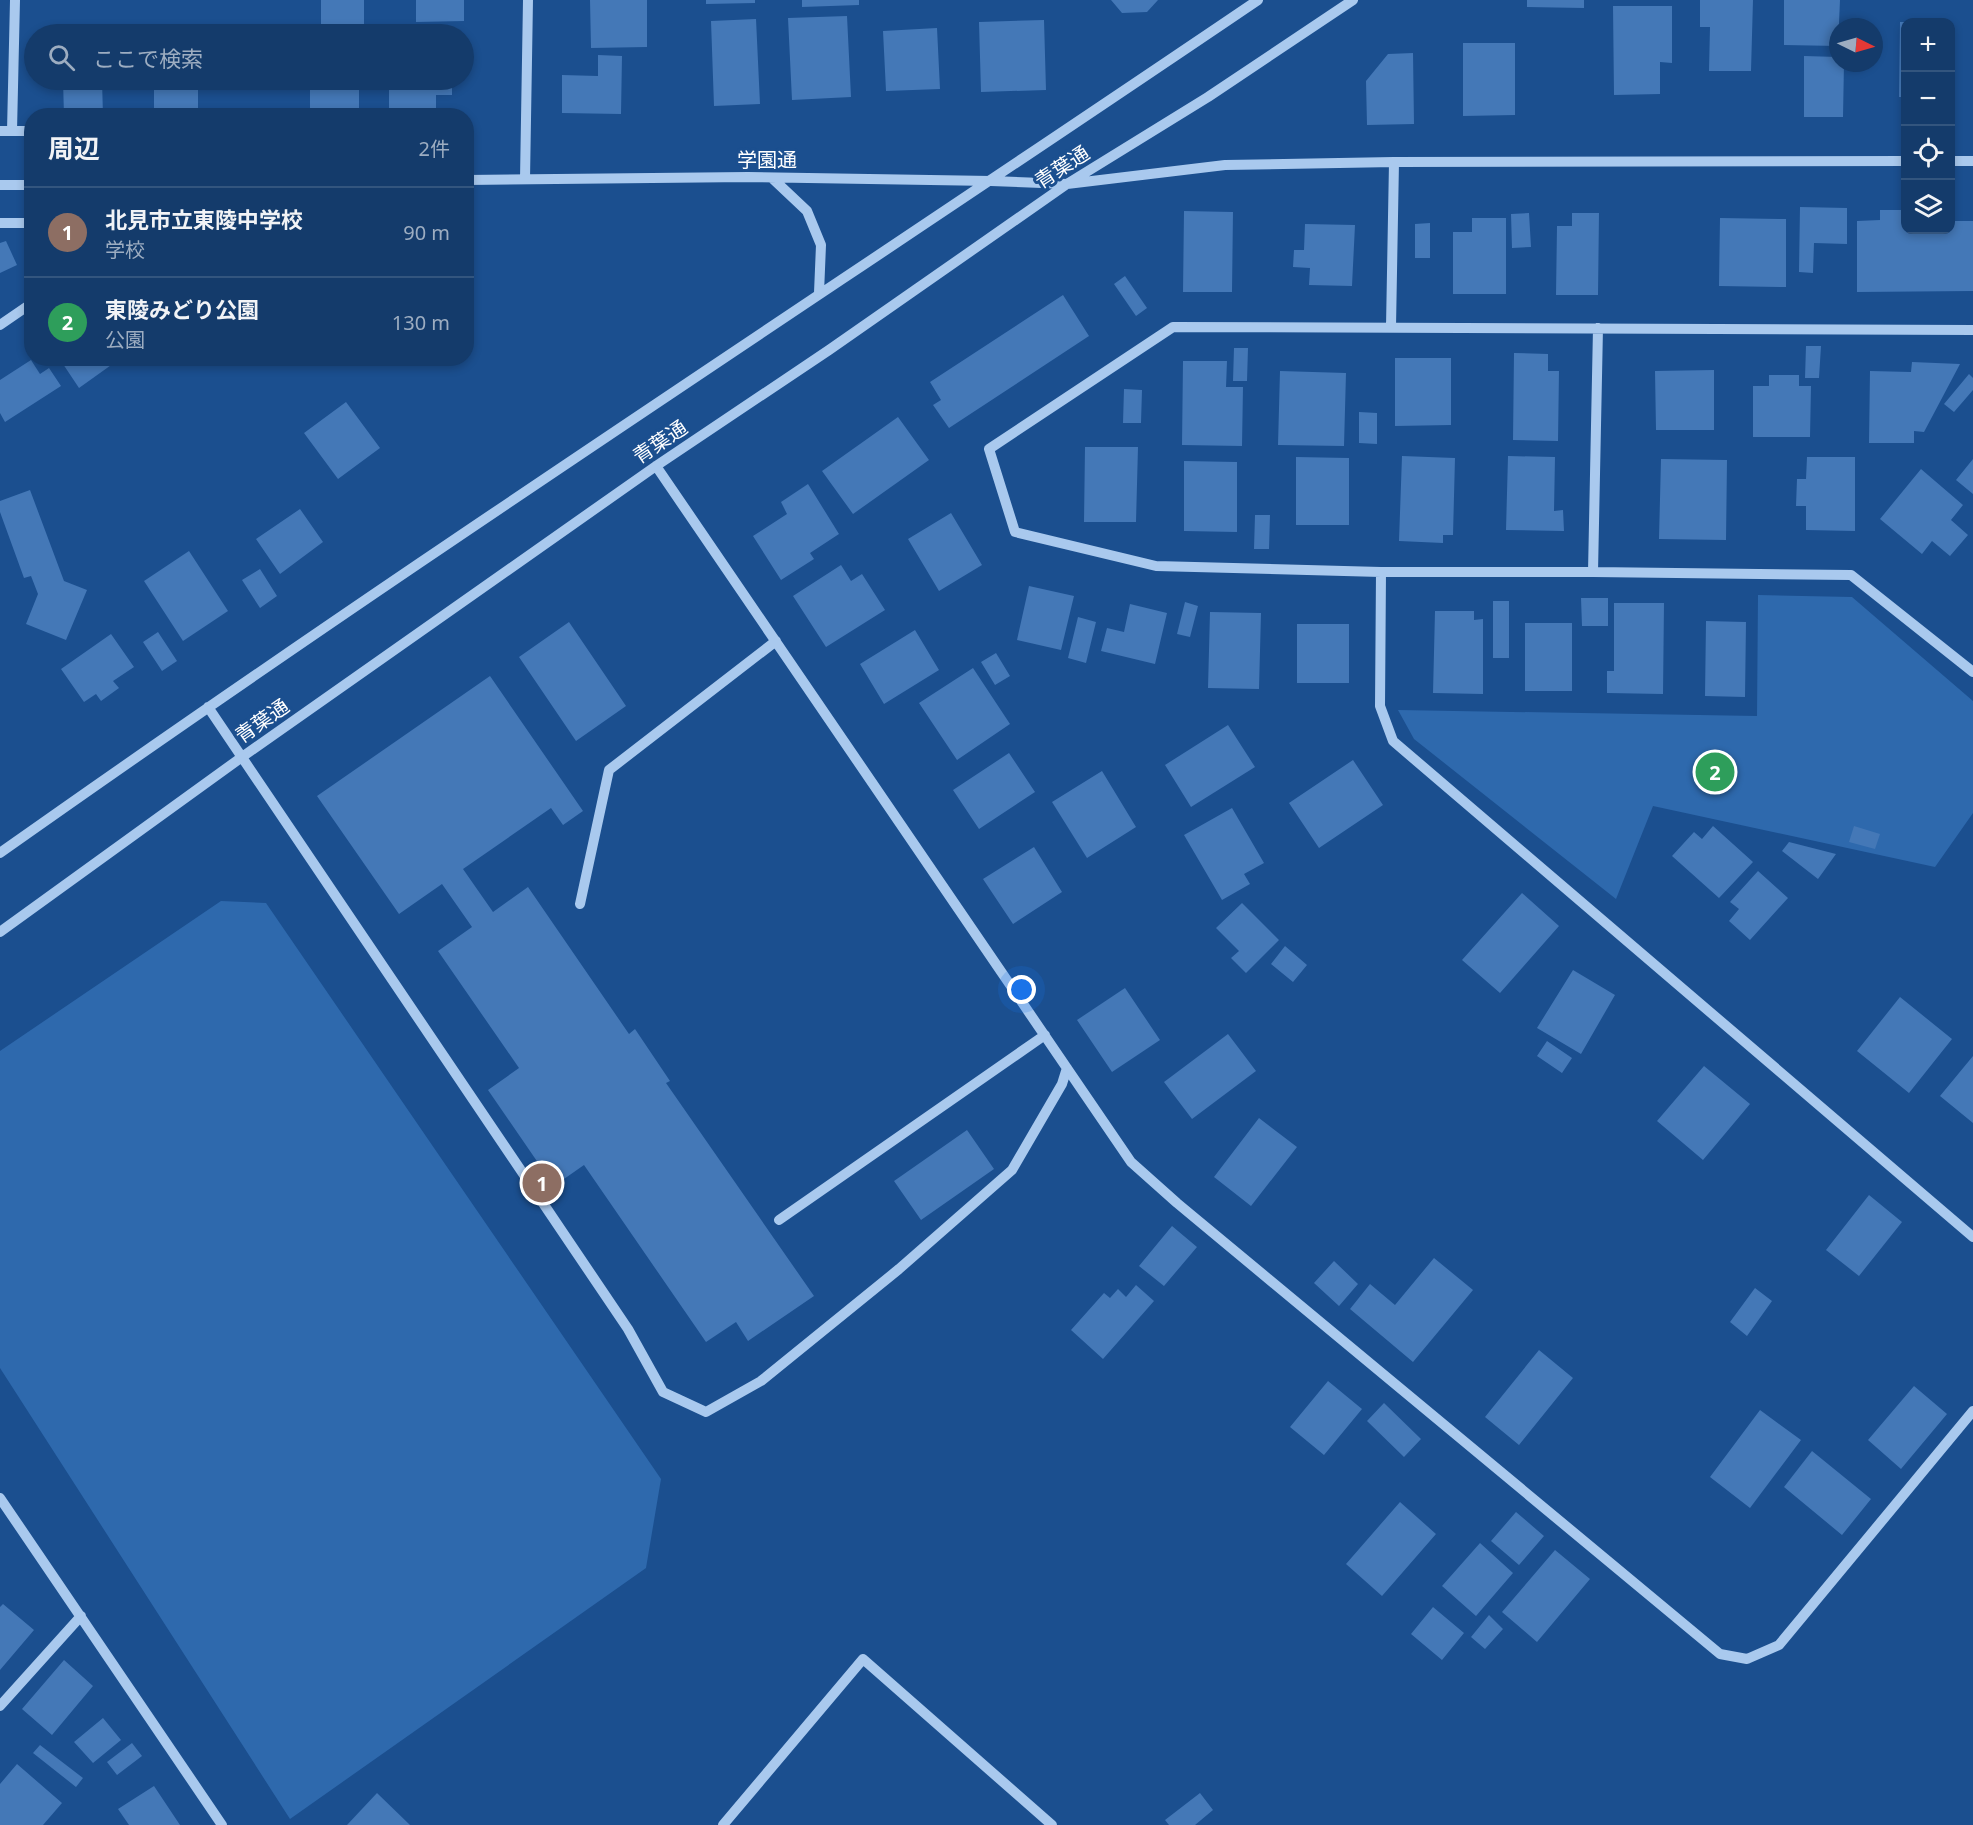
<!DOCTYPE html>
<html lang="ja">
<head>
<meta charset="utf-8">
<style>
  :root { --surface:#143b6b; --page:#214673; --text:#f1f3f6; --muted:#9dadc1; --line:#33557e; --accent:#ffd166 }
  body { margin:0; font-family:"Noto Sans","Noto Sans JP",sans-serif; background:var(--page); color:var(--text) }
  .controls { position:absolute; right:18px; top:18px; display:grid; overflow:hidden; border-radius:12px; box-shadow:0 3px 9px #0003 }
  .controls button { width:54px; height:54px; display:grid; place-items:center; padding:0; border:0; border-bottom:2px solid var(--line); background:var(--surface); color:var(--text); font:30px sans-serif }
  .compass { position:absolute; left:1829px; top:18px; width:54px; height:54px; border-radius:50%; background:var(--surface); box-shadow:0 3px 9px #0003; rotate:95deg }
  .you { position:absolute; left:1022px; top:990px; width:21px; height:21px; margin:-15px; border:4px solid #fff; border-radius:50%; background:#1a73e8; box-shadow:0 0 0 9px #1a73e833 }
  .badge { display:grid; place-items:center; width:39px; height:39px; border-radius:50%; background:var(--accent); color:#fff; font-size:20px; font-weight:700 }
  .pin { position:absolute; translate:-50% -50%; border:3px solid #fff; box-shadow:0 2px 6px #0006 }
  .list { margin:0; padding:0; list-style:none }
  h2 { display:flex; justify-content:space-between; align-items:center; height:78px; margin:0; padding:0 24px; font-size:26px }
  h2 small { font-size:20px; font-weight:400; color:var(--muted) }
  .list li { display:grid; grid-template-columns:39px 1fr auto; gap:18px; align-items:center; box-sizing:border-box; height:90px; padding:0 24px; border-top:2px solid var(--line) }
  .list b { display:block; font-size:22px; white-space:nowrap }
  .list p { margin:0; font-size:20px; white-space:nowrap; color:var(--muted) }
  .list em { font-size:20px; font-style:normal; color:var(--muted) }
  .icon { flex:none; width:33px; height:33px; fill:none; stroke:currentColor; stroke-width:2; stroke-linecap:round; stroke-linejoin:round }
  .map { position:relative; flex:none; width:1973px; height:1825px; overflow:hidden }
  .search { position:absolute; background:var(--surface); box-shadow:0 3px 9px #0003; left:24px; top:24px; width:450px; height:66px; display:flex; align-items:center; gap:15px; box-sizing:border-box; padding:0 21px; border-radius:33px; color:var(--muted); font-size:22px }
  .panel { position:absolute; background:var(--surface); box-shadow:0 3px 9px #0003; left:24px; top:108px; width:450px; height:258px; border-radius:24px }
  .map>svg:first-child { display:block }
  .green { fill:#2e69ad }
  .building { fill:#4478b7 }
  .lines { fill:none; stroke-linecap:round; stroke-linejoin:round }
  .minor { stroke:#a9c9ee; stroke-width:10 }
  .labels { text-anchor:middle; stroke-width:6; stroke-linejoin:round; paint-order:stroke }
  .street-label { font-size:20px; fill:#fff; stroke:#1b4f8f }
</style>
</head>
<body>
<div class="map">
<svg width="1973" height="1825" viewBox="0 0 1973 1825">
  <rect width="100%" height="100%" fill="#1b4f8f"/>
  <path class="green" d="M1758 595 1852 597 1973 701V813L1935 867 1653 806 1616 899 1414 739 1398 710 1757 716Z
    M221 901 266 903 661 1479 646 1568 290 1819 0 1368V1051Z"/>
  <path class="building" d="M321 0H364V34H321Z
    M416 0H464V21L416 22Z
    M590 0H647V47L591 48Z
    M706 0H755V3L706 4Z
    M802 0H859V5L802 7Z
    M1111 0H1158L1147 12 1122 13Z
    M1527 0H1584V8L1527 7Z
    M1700 0H1753L1751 71H1709L1710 27H1700Z
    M1784 0H1840L1838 46 1784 45Z
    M1613 6H1672V63L1660 62V94L1614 95Z
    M847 16 851 97 792 100 788 18Z
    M756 19 760 104 714 106 711 21Z
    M1044 20 1046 90 981 92 979 22Z
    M1900 22H1906V97H1899Z
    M937 28 940 89 886 91 883 31Z
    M1463 43H1515V115L1463 116Z
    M1413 53 1414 124 1367 125 1366 81 1388 54Z
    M598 55 622 56 621 114 562 113V75L598 76Z
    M1804 56 1838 57V63H1844L1843 117H1804Z
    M63 80H102L103 116H64Z
    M154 80H198V116H154Z
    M294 80H359V111H347L346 116H310V84L294 83Z
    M389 80H452V95H436V116H389Z
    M1800 207 1847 208V244L1814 243 1813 273 1799 272Z
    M1880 210H1906V230H1950V221H1973V291L1857 292V221L1880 220Z
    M1184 211 1233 212 1232 292H1183Z
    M1529 213 1531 247 1512 248 1511 214Z
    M1572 213H1599L1598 295H1556L1557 226H1572Z
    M1472 218H1506V294H1453V232H1472Z
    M1720 218 1786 219V287L1719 286Z
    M1430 223V258H1415V224Z
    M1305 224 1355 225 1352 286 1309 285 1310 268 1293 267 1294 250H1304Z
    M6 241 17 265 0 273V243Z
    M1125 276 1147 308 1136 316 1114 284Z
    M1063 295 1089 336 949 428 933 405 941 400 930 382Z
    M1806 346H1821L1819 378H1805Z
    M1234 348H1248L1247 381H1233Z
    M1514 353 1548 354V371H1559L1558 441 1513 440Z
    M59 358H121L79 388Z
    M1395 358H1451V425L1395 426Z
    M31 360 40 374 49 368 61 386 5 422 0 413V380Z
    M1183 361H1227L1226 387H1243L1242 446 1182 445Z
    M1912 362 1960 364 1924 432 1914 431V443H1869L1870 371 1911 372Z
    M1714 370V430H1656L1655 371Z
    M1280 371 1346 373 1344 446 1278 445Z
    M1969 374 1973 378V390L1954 412 1944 404Z
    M1769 375H1799V386H1811L1810 437H1753V386H1769Z
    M1124 389 1142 390 1141 423H1123Z
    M346 402 380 448 338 479 304 433Z
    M1359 412 1377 413V444L1359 443Z
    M898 417 929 460 853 514 822 471Z
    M1085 447H1138L1136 522H1084Z
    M1402 456 1455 458 1453 535H1443V543L1399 541Z
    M1508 456 1555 457 1554 511 1563 510 1564 531 1506 530Z
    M1296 457 1349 458V525H1296Z
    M1807 457H1855V531L1806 530V506H1796L1797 479H1806Z
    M1661 459 1727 460 1726 540 1659 539Z
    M1973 459V494L1956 480Z
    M1184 461 1237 462V532L1184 531Z
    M1921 469 1963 505 1951 520 1968 535 1950 556 1932 541 1922 554 1880 519Z
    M808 484 839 534 810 553 814 559 781 580 753 536 787 514 781 502Z
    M30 490 64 581 87 590 66 640 26 624 38 594 31 576 24 578 0 512V501Z
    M300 509 323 542 280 574 256 539Z
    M951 513 982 565 939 591 908 539Z
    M1255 515H1270L1269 549H1254Z
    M189 551 228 611 183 641 144 581Z
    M841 565 851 581 862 574 885 610 826 647 793 596Z
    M260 569 277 596 260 608 242 580Z
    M1029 586 1074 596 1061 650 1017 640Z
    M1581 598H1608V626H1582Z
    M1493 601H1509V658H1493Z
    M1185 602 1198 606 1190 637 1177 634Z
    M1614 603H1664L1663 694 1607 693V671H1614Z
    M1130 604 1167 613 1155 664 1101 651 1107 628 1124 632Z
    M1435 611H1474V620L1483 619V694L1433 693Z
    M1210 612 1261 613 1259 689 1208 688Z
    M1078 617 1096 622 1086 663 1068 658Z
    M1706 621 1746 622 1745 697 1705 696Z
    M569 622 626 706 576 741 519 657Z
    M1525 623H1572V691H1525Z
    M1297 624H1349V683H1297Z
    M915 630 939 670 884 704 860 664Z
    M158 632 177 661 162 671 143 642Z
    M111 634 134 667 113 681 119 688 101 701 96 694 84 702 61 669Z
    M996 653 1010 676 995 685 981 662Z
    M973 668 1010 724 957 760 919 703Z
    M490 676 583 811 563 825 551 808 463 869 493 912 528 887 629 1034 635 1029 670 1081 666 1083 814 1296 748 1341 736 1322 706 1342 584 1165 554 1186 488 1090 519 1068 438 951 472 927 442 884 399 914 317 796Z
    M1228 725 1255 767 1191 807 1165 765Z
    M1009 753 1035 792 979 829 953 790Z
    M1353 760 1383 805 1319 848 1289 803Z
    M1102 771 1136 827 1087 858 1052 802Z
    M1232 808 1264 863 1244 874 1250 884 1222 900 1184 835Z
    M1713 826 1753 862 1719 898 1672 856 1694 832 1702 839Z
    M1854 826 1880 834 1875 849 1849 842Z
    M1789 842 1836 854 1818 879 1782 851Z
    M1034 847 1062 892 1013 924 983 879Z
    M1758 871 1788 898 1750 940 1729 921 1739 909 1730 902Z
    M1522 893 1559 926 1500 993 1462 960Z
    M1242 903 1279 940 1246 973 1231 958 1239 951 1216 928Z
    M1285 946 1307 965 1293 982 1271 964Z
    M1573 970 1615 995 1581 1054 1537 1028Z
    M1125 988 1160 1040 1112 1072 1077 1020Z
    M1900 997 1952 1039 1909 1093 1857 1051Z
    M1228 1034 1256 1071 1192 1119 1164 1082Z
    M1547 1041 1572 1058 1562 1073 1537 1056Z
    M1973 1056V1123L1940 1096Z
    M1704 1066 1750 1104 1703 1160 1657 1121Z
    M1259 1118 1297 1147 1251 1206 1214 1177Z
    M967 1130 994 1169 921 1220 894 1181Z
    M1869 1195 1902 1222 1859 1276 1826 1250Z
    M1172 1226 1197 1247 1164 1286 1139 1266Z
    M1434 1258 1473 1290 1413 1362 1350 1309 1370 1284 1395 1305Z
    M1334 1261 1358 1284 1339 1306 1314 1283Z
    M1136 1285 1154 1301 1103 1359 1071 1330 1104 1293 1110 1298 1118 1289 1126 1297Z
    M1755 1288 1772 1301 1747 1336 1730 1322Z
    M1539 1350 1573 1378 1519 1445 1485 1417Z
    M1328 1381 1362 1409 1324 1455 1290 1427Z
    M1914 1386 1947 1414 1901 1469 1868 1440Z
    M1384 1403 1421 1439 1404 1457 1367 1421Z
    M1760 1410 1801 1440 1750 1508 1710 1477Z
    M1812 1451 1871 1499 1842 1535 1784 1487Z
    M1400 1502 1436 1534 1382 1596 1346 1564Z
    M1516 1512 1544 1536 1519 1565 1491 1541Z
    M1480 1543 1513 1573 1476 1616 1442 1586Z
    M1555 1550 1590 1579 1537 1642 1502 1612Z
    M3 1604 34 1630 0 1670V1607Z
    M1433 1607 1464 1633 1442 1660 1411 1634Z
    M1489 1615 1503 1629 1485 1649 1471 1637Z
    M64 1660 93 1686 52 1735 22 1709Z
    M103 1718 121 1740 93 1763 74 1742Z
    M132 1743 142 1756 117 1775 107 1762Z
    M40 1745 83 1778 76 1787 33 1753Z
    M17 1764 62 1803 43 1825H0V1784Z
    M154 1786 180 1825H129L118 1809Z
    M377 1793 410 1825H347Z
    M1200 1793 1213 1810 1195 1825H1169L1165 1820Z"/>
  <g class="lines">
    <path class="minor" d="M0 131H32
      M12 131 15 0
      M1950 161H1973
      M772 178 807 211 821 245 819 293
      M525 179 528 0
      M466 180 748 177 991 181 1067 184 1225 165 1394 162 1906 161
      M0 185H32
      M0 223H32
      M0 325 32 303
      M1391 327 1394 162
      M1973 330 1173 327 989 449 1015 532 1156 566 1381 572H1593L1851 575 1973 672
      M656 466 1131 1162 1177 1203 1720 1654 1747 1659 1779 1645 1973 1411
      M1381 572 1380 706 1393 741 1973 1237
      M1593 572 1598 328
      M208 707 628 1329 663 1392 706 1412 761 1381 899 1269 1012 1170 1062 1084 1067 1068
      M0 853C414 560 839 284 1258 0
      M580 904 609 770 776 641
      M0 932 242 757 656 466 829 350 1067 184 1208 97 1353 0
      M779 1220 1045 1035
      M0 1498 222 1825
      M0 1706 81 1616
      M723 1825 863 1659 1052 1825"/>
  </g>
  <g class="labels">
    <g class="street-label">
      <text x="767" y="167">学園通</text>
      <text transform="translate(1062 167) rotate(-33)" y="7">青葉通</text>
      <text transform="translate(660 442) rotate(-34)" y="7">青葉通</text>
      <text transform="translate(262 721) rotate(-35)" y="7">青葉通</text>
    </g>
  </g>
</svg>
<div class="controls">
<button>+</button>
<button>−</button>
<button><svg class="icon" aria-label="locate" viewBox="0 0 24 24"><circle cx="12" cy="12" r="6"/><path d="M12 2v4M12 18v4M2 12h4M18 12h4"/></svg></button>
<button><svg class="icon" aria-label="layers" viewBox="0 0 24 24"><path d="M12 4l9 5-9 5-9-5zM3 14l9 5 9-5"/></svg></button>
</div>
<svg class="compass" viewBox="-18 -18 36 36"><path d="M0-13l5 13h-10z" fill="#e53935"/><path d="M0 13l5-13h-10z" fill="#9dadc1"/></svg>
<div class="you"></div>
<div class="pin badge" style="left:542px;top:1183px;background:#8d6e63">1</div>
<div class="pin badge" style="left:1715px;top:772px;background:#2e9e5b">2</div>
<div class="search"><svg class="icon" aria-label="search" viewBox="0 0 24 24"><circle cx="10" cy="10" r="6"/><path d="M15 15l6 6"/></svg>ここで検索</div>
<section class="panel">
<h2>周辺<small>2件</small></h2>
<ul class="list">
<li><span class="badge" style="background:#8d6e63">1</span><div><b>北見市立東陵中学校</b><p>学校</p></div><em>90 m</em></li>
<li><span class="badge" style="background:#2e9e5b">2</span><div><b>東陵みどり公園</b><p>公園</p></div><em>130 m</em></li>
</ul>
</section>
</div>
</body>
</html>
